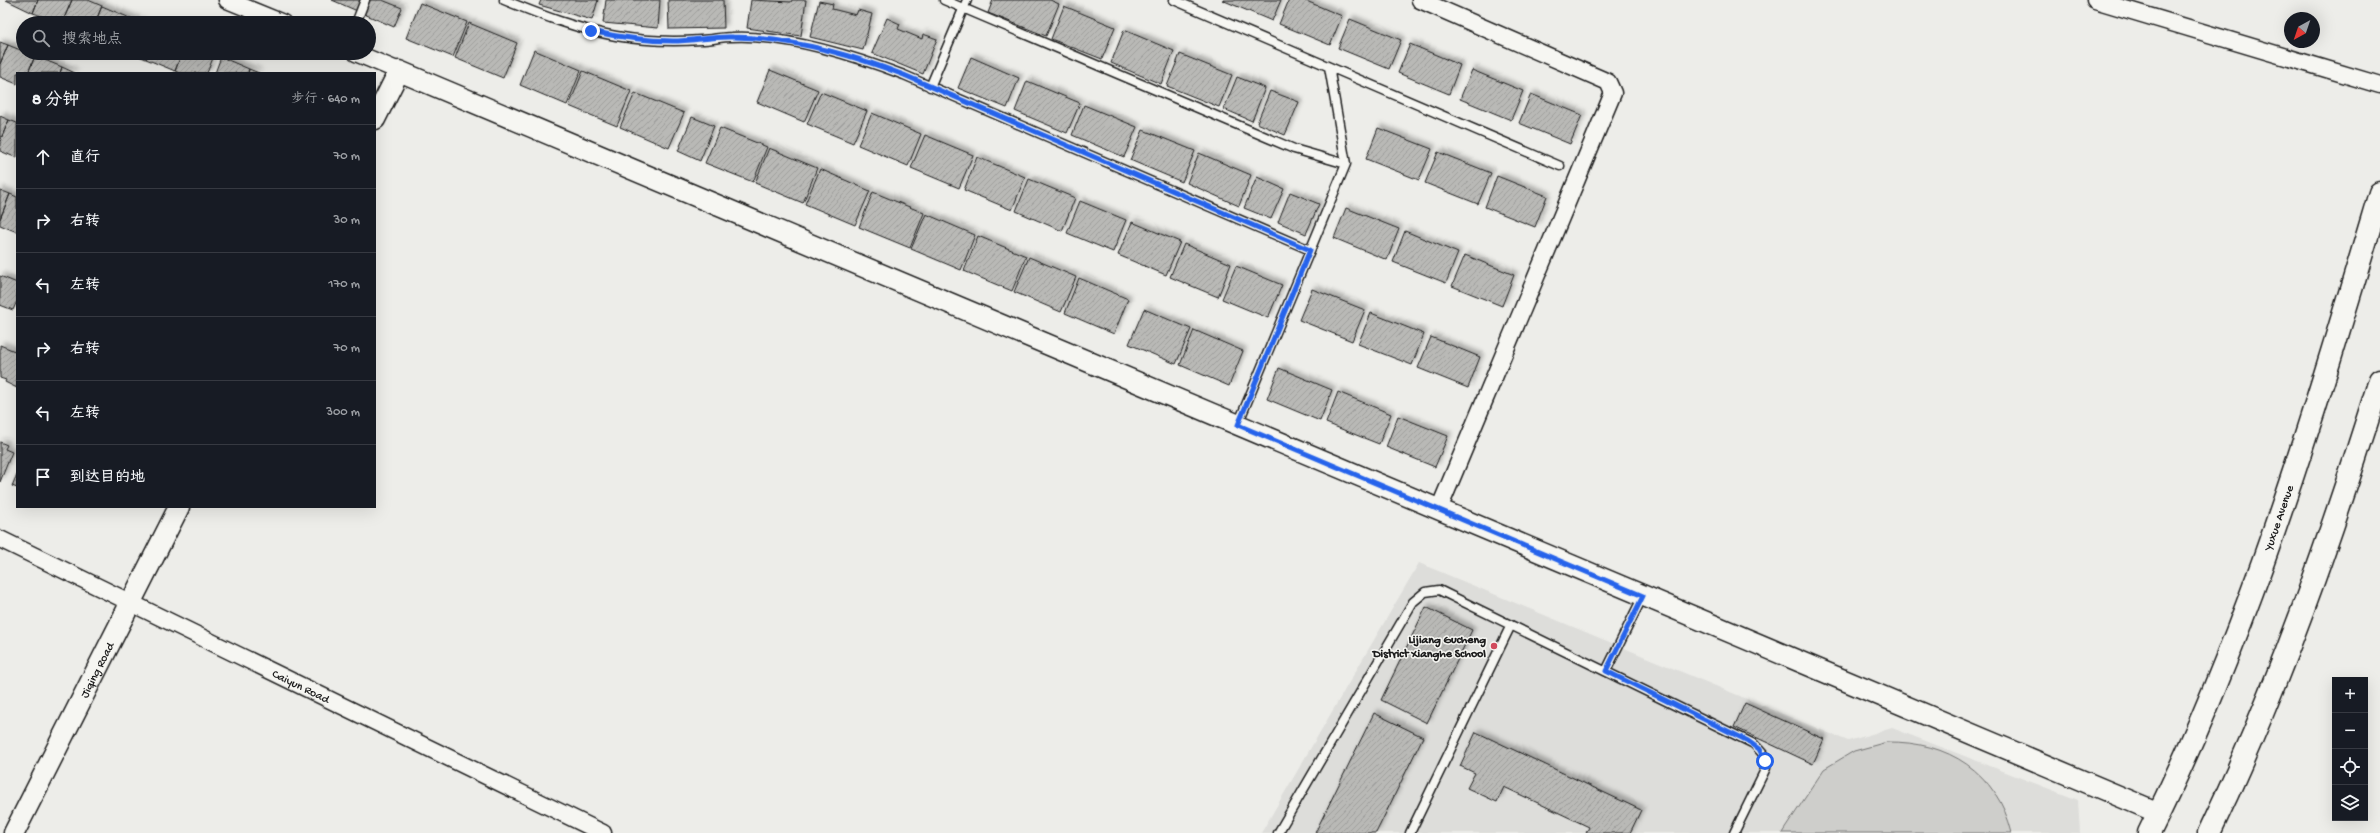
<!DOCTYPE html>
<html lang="zh">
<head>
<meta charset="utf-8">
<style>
  :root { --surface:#171b24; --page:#20242c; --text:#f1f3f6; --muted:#9ea1a6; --line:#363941 }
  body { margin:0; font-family:"Gochi Hand","LXGW WenKai TC",sans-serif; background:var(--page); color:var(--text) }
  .controls { position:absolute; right:12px; bottom:12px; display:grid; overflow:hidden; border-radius:0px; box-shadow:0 4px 16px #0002 }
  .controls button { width:36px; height:36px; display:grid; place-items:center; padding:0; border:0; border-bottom:1px solid var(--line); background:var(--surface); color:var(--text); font:20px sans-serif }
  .compass { position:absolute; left:2284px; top:12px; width:36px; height:36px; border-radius:50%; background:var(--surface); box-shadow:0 4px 16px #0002; rotate:220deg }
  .stop { position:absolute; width:12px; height:12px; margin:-9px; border:3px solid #2563eb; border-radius:50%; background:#fff }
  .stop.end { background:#2563eb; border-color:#fff; box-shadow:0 1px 4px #0008 }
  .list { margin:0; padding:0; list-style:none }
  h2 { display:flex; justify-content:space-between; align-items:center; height:52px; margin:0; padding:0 16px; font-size:17px }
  h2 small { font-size:13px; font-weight:400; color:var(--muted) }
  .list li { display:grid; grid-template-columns:26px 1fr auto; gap:12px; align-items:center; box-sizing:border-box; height:64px; padding:0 16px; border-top:1px solid var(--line) }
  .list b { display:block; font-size:15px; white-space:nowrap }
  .list em { font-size:13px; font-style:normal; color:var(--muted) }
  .icon { flex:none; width:22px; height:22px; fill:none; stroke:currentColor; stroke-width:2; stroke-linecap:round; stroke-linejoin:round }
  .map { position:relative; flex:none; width:2380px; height:833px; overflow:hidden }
  .search { position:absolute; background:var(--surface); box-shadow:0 4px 16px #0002; left:16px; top:16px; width:360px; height:44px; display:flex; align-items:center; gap:10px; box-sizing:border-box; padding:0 14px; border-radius:22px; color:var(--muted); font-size:15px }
  .panel { position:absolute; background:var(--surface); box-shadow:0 4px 16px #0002; left:16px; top:72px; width:360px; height:436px; border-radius:0px }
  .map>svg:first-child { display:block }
  .built { fill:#ddddda }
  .garden { fill:#cececb; stroke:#757574 }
  .building { fill:url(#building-hatch); stroke:#1c1c1c; filter:url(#shadow) }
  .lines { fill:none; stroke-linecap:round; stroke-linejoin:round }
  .service-casing { stroke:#1c1c1c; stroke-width:11 }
  .minor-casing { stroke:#1c1c1c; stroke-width:19 }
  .tertiary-casing { stroke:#1c1c1c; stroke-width:23 }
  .secondary-casing { stroke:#1c1c1c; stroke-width:25 }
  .service { stroke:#f6f6f2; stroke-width:8 }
  .minor { stroke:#f6f6f2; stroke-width:16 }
  .tertiary { stroke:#f6f6f2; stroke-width:20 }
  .secondary { stroke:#f6f6f2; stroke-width:22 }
  .route { stroke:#2563eb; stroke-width:5 }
  .poi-dot { fill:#d1495b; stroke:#f6f6f2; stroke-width:1.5 }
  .labels { text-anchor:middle; stroke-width:3; stroke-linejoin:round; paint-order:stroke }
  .street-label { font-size:12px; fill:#1c1c1c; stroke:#f6f6f2 }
  .poi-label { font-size:12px; font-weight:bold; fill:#1c1c1c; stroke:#f6f6f2; text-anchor:end }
</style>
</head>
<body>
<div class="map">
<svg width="2380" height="833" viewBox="0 0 2380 833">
  <defs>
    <pattern id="building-hatch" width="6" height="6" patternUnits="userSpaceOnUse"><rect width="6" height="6" fill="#b9b9b6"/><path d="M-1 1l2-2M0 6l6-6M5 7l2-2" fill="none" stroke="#9e9e9c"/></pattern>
    <filter id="shadow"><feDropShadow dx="3.5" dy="-3.5" stdDeviation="2" flood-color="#0004"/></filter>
  </defs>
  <rect width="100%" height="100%" fill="#edede9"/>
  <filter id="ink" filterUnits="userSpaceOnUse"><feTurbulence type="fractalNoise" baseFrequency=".025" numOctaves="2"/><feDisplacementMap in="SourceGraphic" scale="8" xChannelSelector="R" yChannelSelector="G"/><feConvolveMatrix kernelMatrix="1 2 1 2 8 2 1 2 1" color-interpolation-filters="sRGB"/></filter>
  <g filter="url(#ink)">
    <path class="built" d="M1419 563 1848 741 1892 728 2078 800 2080 833H1261Z"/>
    <path class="garden" d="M1887 742C1948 741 1997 772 2012 833H1782L1824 769 1854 751Z"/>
    <path class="building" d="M6 0H38L33 13Z
      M38 0H72L62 23 33 13Z
      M72 0H88L102 6 95 23H62Z
      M332 0H382L402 8 394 27Z
      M541 0H598L592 20 539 5Z
      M606 0H660L658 28 603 23Z
      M668 0H723L724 28 669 29Z
      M751 0 791 2 792 0H806L801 36 747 28Z
      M993 0H1050L1059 4 1046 36 988 13Z
      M1222 0H1281L1272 21Z
      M1289 0H1304L1342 16 1330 45 1279 24Z
      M819 1 833 4 832 9 856 15 858 10 872 14 863 50 810 37Z
      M420 3 467 22 453 57 406 38Z
      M102 6 130 18 128 23H95Z
      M1064 6 1115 27 1102 59 1051 39Z
      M130 18 143 23H128Z
      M887 18 900 24 898 29 922 39 923 34 937 39 923 74 872 53Z
      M1350 19 1401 40 1389 69 1338 48Z
      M469 23 517 43 503 78 455 58Z
      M1124 30 1174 51 1161 84 1111 63Z
      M0 42 8 45 0 64Z
      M1410 44 1460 65 1449 94 1398 73Z
      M8 45 35 56 28 73H17V84L0 77V64Z
      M534 50 581 70 567 105 520 85Z
      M131 53H149L146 59Z
      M149 53H182L175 71 146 59Z
      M182 53H215L207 73H180L175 71Z
      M1180 54 1232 75 1219 107 1167 86Z
      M35 56 62 67 60 73H28Z
      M221 57 249 69 248 73H215Z
      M971 57 1019 78 1007 108 958 88Z
      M62 67 75 73H60Z
      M249 69 259 73H248Z
      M770 70 818 90 804 122 757 102Z
      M1472 70 1523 91 1511 120 1460 99Z
      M583 71 631 91 617 126 569 106Z
      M1237 77 1265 88 1252 121 1224 109Z
      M1027 81 1080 103 1067 133 1015 111Z
      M1270 91 1299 102 1285 135 1257 123Z
      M821 92 867 111 853 143 807 124Z
      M635 93 684 113 669 148 620 127Z
      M1531 94 1582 115 1570 144 1519 123Z
      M1084 105 1137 127 1124 157 1072 135Z
      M872 113 921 134 908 166 858 145Z
      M0 116 9 120 0 141Z
      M692 117 714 126 700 161 678 151Z
      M9 120 17 123V158L0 151V141Z
      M720 128 767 147 753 182 705 163Z
      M1378 128 1432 149 1419 180 1366 159Z
      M1143 130 1195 151 1182 182 1130 160Z
      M925 135 973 155 959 188 911 168Z
      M769 148 817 168 803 203 755 183Z
      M1438 152 1491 173 1478 204 1425 183Z
      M1199 153 1251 175 1239 206 1187 183Z
      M977 157 1025 177 1012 210 964 190Z
      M820 169 870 191 855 225 805 204Z
      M1497 176 1547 196 1535 227 1485 207Z
      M1257 177 1284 189 1271 219 1244 208Z
      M1029 179 1075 198 1062 231 1016 211Z
      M0 190 10 194 0 219Z
      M873 192 924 213 910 248 859 227Z
      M1290 192 1319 204 1306 234 1278 222Z
      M10 194 17 197V232L0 225V219Z
      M1080 201 1126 220 1113 252 1067 233Z
      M1346 208 1399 229 1387 260 1334 238Z
      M926 214 975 235 961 270 911 249Z
      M1132 222 1180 242 1166 275 1118 255Z
      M1405 231 1458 253 1446 283 1393 262Z
      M978 236 1026 256 1012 291 964 271Z
      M1184 244 1231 264 1218 297 1170 277Z
      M1465 255 1514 275 1502 306 1452 286Z
      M1029 257 1076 277 1061 312 1014 292Z
      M1236 266 1282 285 1268 318 1222 299Z
      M0 276 17 283V301L13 310 0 305Z
      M1079 278 1128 299 1114 334 1065 313Z
      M1312 289 1365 310 1352 341 1299 320Z
      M1144 309 1191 329 1176 364 1129 344Z
      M1371 313 1424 334 1412 365 1358 344Z
      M1194 330 1243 351 1229 386 1180 365Z
      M1431 337 1480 357 1468 388 1418 368Z
      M0 345 17 352V388L5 382 6 380 0 378Z
      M1279 368 1332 390 1320 421 1267 399Z
      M1338 392 1391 414 1379 444 1326 423Z
      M1398 416 1448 436 1435 467 1386 447Z
      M0 442 7 445 5 449 12 452 0 482Z
      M17 474V488L12 486Z
      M1426 607 1472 630 1427 723 1381 700Z
      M1745 703 1824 739 1813 764 1734 727Z
      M1374 713 1423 737 1376 833H1315Z
      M1476 732 1641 810 1630 833H1586L1589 827 1504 787 1497 802 1467 788 1475 773 1460 766Z"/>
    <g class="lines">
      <defs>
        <path id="service" d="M504 0C541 15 577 29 616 36 644 41 673 42 701 40 711 40 721 37 731 37 785 34 854 56 904 75L1310 250
          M944 0 1294 149 1346 164
          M1174 0 1560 166
          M356 23 365 0
          M930 87 967 0
          M1238 424 1346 164 1329 67
          M1606 671 1643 596
          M1278 833 1413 602 1425 592 1439 590 1754 744 1763 754 1766 768 1734 833
          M1410 833 1511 625"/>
        <g id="minor">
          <path d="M227 0 283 23"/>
          <path d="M1420 0 1608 82 1613 93 1439 509"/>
          <path d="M2095 0 2380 85"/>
          <path d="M356 53 399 71"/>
          <path id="s1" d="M0 539 603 833"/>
        </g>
        <g id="tertiary">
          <path d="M375 119 399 71 2159 813"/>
          <path id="s2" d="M14 833 179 507"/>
        </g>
        <g id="secondary">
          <path id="s3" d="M2149 833C2251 629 2315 410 2380 193"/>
          <path d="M2209 833C2279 687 2332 534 2380 380"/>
        </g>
      </defs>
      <use href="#service" class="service-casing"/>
      <use href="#minor" class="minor-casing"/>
      <use href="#tertiary" class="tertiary-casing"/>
      <use href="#secondary" class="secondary-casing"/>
      <use href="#service" class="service"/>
      <use href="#minor" class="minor"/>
      <use href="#tertiary" class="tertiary"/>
      <use href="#secondary" class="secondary"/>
    </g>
  </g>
  <g class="lines" filter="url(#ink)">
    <path class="route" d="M591 31C618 37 645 41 673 41 693 41 713 36 733 37 792 38 850 54 904 75L1310 250 1238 425 1643 596 1606 671 1748 741 1759 749 1765 761"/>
  </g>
  <circle class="poi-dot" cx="1494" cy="646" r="4"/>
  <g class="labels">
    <g class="street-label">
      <text dy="4" stroke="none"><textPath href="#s3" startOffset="341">Yuxue Avenue</textPath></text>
      <text dy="4" stroke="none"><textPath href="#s2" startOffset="183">Jiqing Road</textPath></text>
      <text dy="4" stroke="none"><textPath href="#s1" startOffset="335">Caiyun Road</textPath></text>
    </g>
    <g class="poi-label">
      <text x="1486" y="643">Lijiang Gucheng<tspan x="1486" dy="14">District Xianghe School</tspan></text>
    </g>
  </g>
</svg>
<div class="controls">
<button>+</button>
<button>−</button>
<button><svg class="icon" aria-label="locate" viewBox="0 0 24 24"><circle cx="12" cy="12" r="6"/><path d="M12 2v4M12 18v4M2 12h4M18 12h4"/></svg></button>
<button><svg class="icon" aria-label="layers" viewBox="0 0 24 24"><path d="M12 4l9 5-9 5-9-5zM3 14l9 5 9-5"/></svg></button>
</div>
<svg class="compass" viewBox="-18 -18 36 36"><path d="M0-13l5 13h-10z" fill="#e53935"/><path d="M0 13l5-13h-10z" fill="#9ea1a6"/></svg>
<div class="stop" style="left:1765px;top:761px"></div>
<div class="stop end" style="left:591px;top:31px"></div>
<div class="search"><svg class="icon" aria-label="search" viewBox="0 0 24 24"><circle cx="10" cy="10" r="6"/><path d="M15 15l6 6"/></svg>搜索地点</div>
<section class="panel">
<h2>8 分钟<small>步行 · 640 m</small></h2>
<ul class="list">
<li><svg class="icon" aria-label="ahead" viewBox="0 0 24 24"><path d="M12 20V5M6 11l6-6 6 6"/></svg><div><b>直行</b></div><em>70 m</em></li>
<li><svg class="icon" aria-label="right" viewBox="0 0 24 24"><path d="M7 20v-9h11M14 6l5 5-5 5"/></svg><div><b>右转</b></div><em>30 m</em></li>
<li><svg class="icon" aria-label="left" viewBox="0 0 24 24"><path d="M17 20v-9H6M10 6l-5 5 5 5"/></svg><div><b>左转</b></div><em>170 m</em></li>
<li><svg class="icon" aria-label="right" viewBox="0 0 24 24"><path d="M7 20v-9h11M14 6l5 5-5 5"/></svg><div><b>右转</b></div><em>70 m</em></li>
<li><svg class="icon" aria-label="left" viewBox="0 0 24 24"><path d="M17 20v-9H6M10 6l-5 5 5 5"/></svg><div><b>左转</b></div><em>300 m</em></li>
<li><svg class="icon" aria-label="arrive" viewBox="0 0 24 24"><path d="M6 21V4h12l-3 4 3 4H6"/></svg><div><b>到达目的地</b></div></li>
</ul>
</section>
</div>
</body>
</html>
